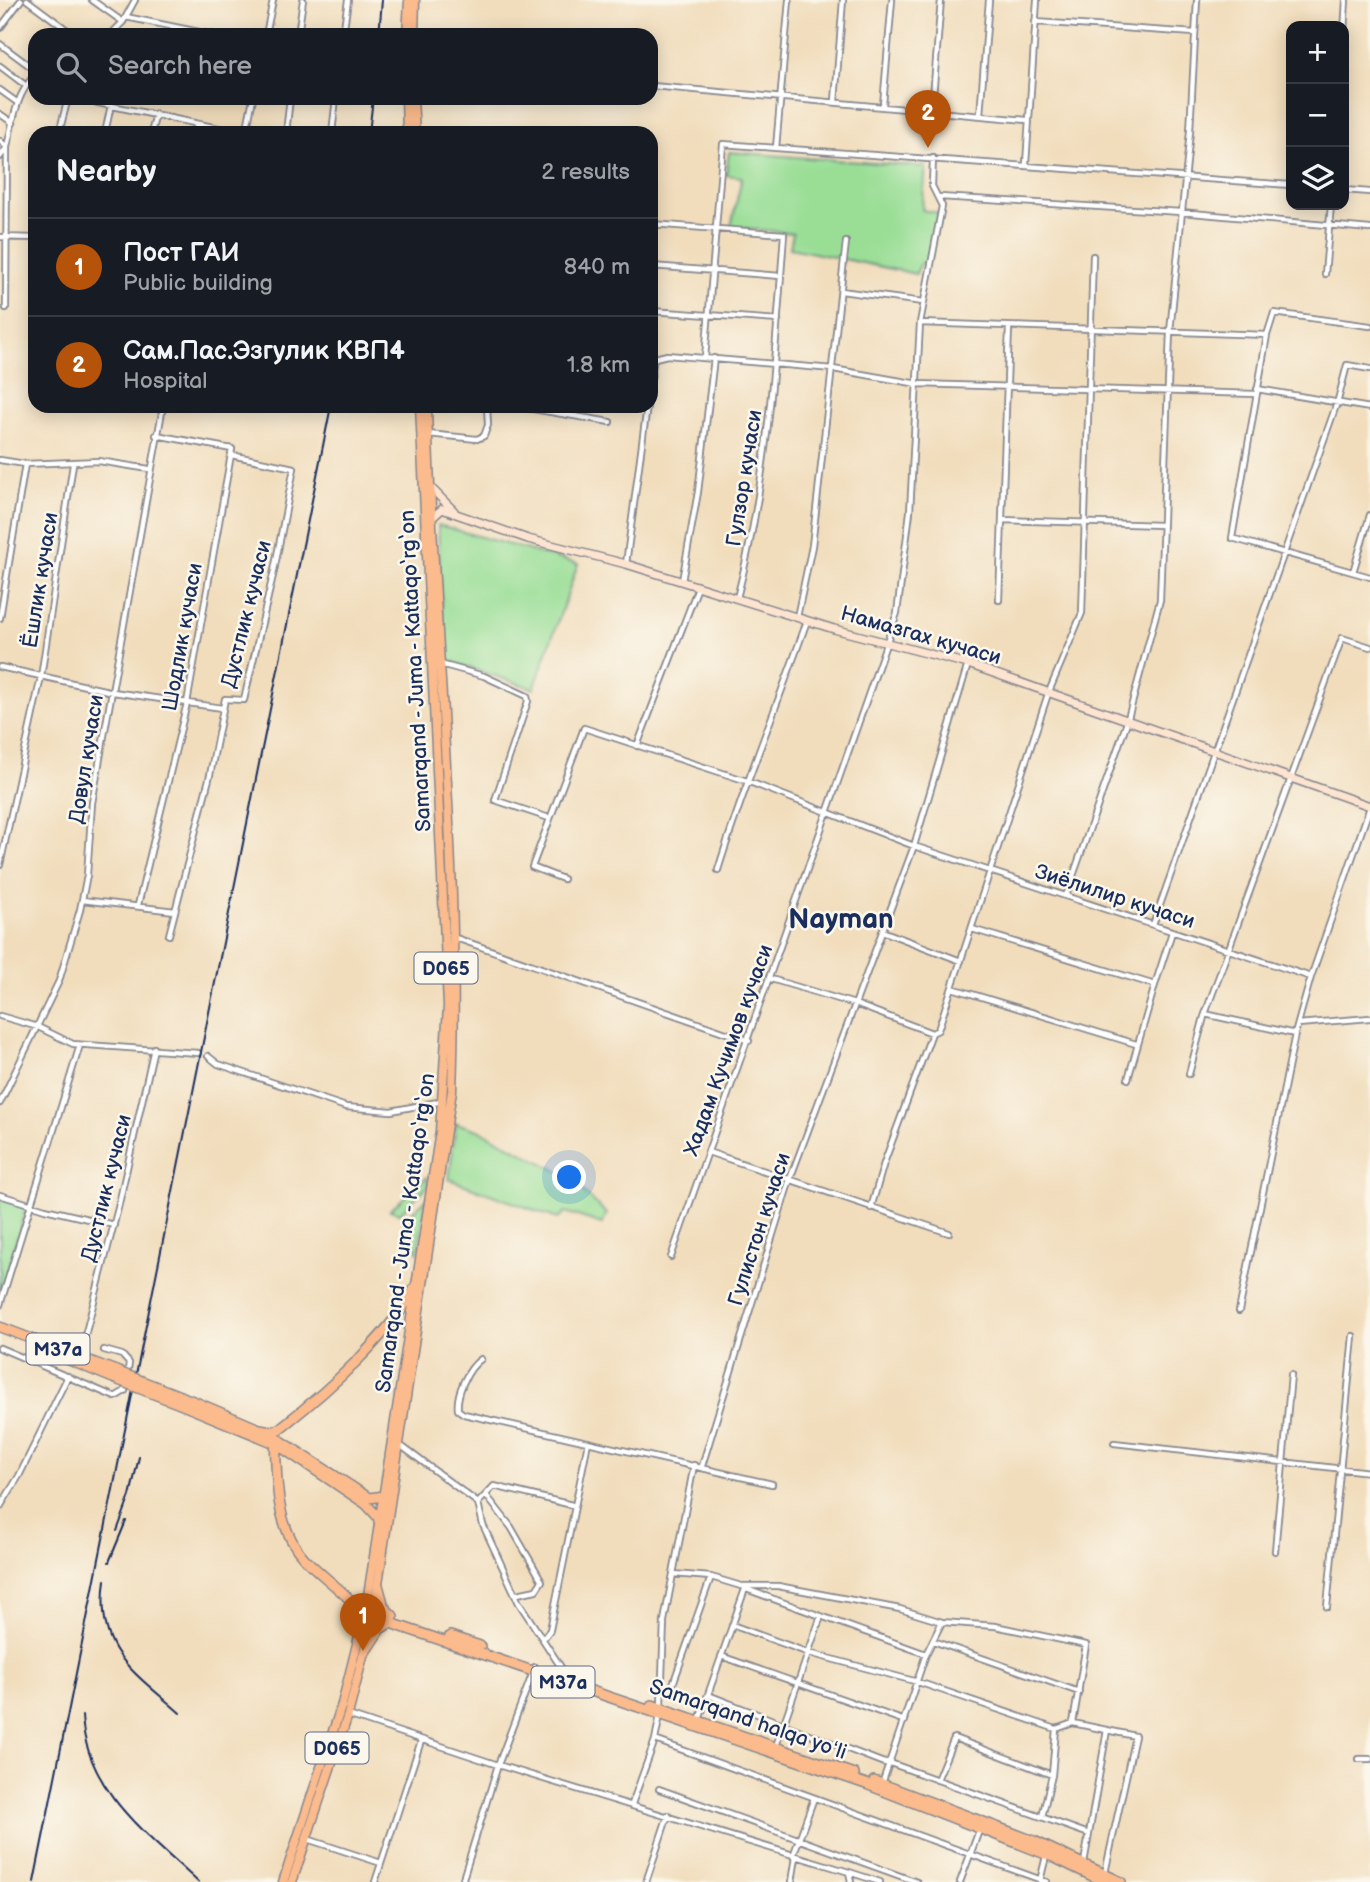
<!DOCTYPE html>
<html lang="en">
<head>
<meta charset="utf-8">
<style>
  :root { --surface:#171b24; --page:#20242c; --text:#f1f3f6; --muted:#9ea1a6; --line:#363941; --accent:#b45309 }
  body { margin:0; font-family:"Balsamiq Sans",sans-serif; background:var(--page); color:var(--text) }
  .controls { position:absolute; right:21px; top:21px; display:grid; overflow:hidden; border-radius:14px; box-shadow:0 4px 18px #0003 }
  .controls button { width:63px; height:63px; display:grid; place-items:center; padding:0; border:0; border-bottom:2px solid var(--line); background:var(--surface); color:var(--text); font:35px sans-serif }
  .you { position:absolute; left:570px; top:1178px; width:24px; height:24px; margin:-18px; border:5px solid #fff; border-radius:50%; background:#1a73e8; box-shadow:0 0 0 10px #1a73e833 }
  .badge { display:grid; place-items:center; width:46px; height:46px; border-radius:50%; background:var(--accent); color:#fff; font-size:23px; font-weight:700 }
  .pin { position:absolute; translate:-50% -58px; filter:drop-shadow(0 2px 4px #0008) }
  .pin::after { content:''; position:absolute; top:37px; width:24px; height:21px; background:inherit; clip-path:polygon(0 0,100% 0,50% 100%) }
  .list { margin:0; padding:0; list-style:none }
  h2 { display:flex; justify-content:space-between; align-items:center; height:91px; margin:0; padding:0 28px; font-size:30px }
  h2 small { font-size:23px; font-weight:400; color:var(--muted) }
  .list li { display:grid; grid-template-columns:46px 1fr auto; gap:21px; align-items:center; box-sizing:border-box; height:98px; padding:0 28px; border-top:2px solid var(--line) }
  .list b { display:block; font-size:26px; white-space:nowrap }
  .list p { margin:0; font-size:23px; white-space:nowrap; color:var(--muted) }
  .list em { font-size:23px; font-style:normal; color:var(--muted) }
  .icon { flex:none; width:38px; height:38px; fill:none; stroke:currentColor; stroke-width:2; stroke-linecap:round; stroke-linejoin:round }
  .map { position:relative; flex:none; width:1370px; height:1882px; overflow:hidden }
  .search { position:absolute; background:var(--surface); box-shadow:0 4px 18px #0003; left:28px; top:28px; width:630px; height:77px; display:flex; align-items:center; gap:18px; box-sizing:border-box; padding:0 24px; border-radius:21px; color:var(--muted); font-size:26px }
  .panel { position:absolute; background:var(--surface); box-shadow:0 4px 18px #0003; left:28px; top:126px; width:630px; height:287px; border-radius:21px }
  .map>svg:first-child { display:block }
  .green { fill:#9ade96; stroke:#5a867a; stroke-width:2 }
  .lines { fill:none; stroke-linecap:round; stroke-linejoin:round }
  .street-casing { stroke:#86868d; stroke-width:8 }
  .secondary-casing { stroke:#86868d; stroke-width:10 }
  .primary-casing { stroke:#86868d; stroke-width:11 }
  .highway-casing { stroke:#86868d; stroke-width:12 }
  .street { stroke:#fff; stroke-width:4.5 }
  .secondary { stroke:#fde4d1; stroke-width:7 }
  .primary { stroke:#fbbb8d; stroke-width:8 }
  .highway { stroke:#fbbb8d; stroke-width:9 }
  .rail { stroke:#1b2f5e; stroke-width:2 }
  .highway-bridge-casing { stroke:#86868d; stroke-width:12; stroke-linecap:butt }
  .highway-bridge { stroke:#fbbb8d; stroke-width:9 }
  .labels { text-anchor:middle; stroke-width:5; stroke-linejoin:round; paint-order:stroke }
  .shield { fill:#fbf7ec; stroke:#5e6b89; stroke-width:2 }
  .shield-label { font-size:19px; font-weight:bold; fill:#1b2f5e }
  .street-label { font-size:21px; fill:#1b2f5e; stroke:#fbf7ec }
  .district-label { font-size:28px; font-weight:bold; fill:#1b2f5e; stroke:#fbf7ec }
</style>
</head>
<body>
<div class="map">
<svg width="1370" height="1882" viewBox="0 0 1370 1882">
  <rect width="100%" height="100%" fill="#fbf7ec"/>
  <filter id="ink" filterUnits="userSpaceOnUse"><feTurbulence type="fractalNoise" baseFrequency=".0143" numOctaves="2"/><feDisplacementMap in="SourceGraphic" scale="14" xChannelSelector="R" yChannelSelector="G"/><feConvolveMatrix kernelMatrix="1 2 1 2 8 2 1 2 1" color-interpolation-filters="sRGB"/></filter>
  <filter id="wash" filterUnits="userSpaceOnUse"><feTurbulence type="fractalNoise" baseFrequency=".00686" numOctaves="4" result="noise"/><feDisplacementMap in="SourceGraphic" scale="28" xChannelSelector="R" yChannelSelector="G"/><feGaussianBlur stdDeviation="1.57" result="paint"/><feColorMatrix in="noise" values="0 0 0 0 0 0 0 0 0 0 0 0 0 0 0 0 0 1.4 0 .05"/><feComposite in="paint" operator="in"/></filter>
  <g filter="url(#wash)">
    <rect width="100%" height="100%" fill="#f1ddbc"/>
    <path class="green" d="M729 152 926 167 922 210 939 213 927 262 921 263 916 274 790 248 793 233 731 227 742 177 726 175Z
      M438 525 578 564 534 689 444 659Z
      M456 1123 481 1131 566 1175 607 1214 602 1224 565 1212 558 1219 449 1179Z
      M427 1177 429 1185 400 1213 390 1210Z
      M0 1197 27 1205 0 1297Z
      M426 1199 418 1252 404 1230 405 1219Z"/>
  </g>
  <g filter="url(#ink)">
    <g class="lines">
      <defs>
        <path id="street" d="M27 0 74 35
          M92 0 123 22
          M789 0 776 148 1291 185
          M126 17 214 35
          M1035 22 1195 33
          M0 28 21 0
          M1344 32 1346 0
          M110 35 123 22 135 0
          M266 35 273 0
          M298 35 303 0
          M343 35 348 0
          M0 44 35 70
          M0 66 25 85
          M652 86 1027 120
          M0 90 18 103
          M74 98 242 133
          M835 101 843 0
          M883 105 892 0
          M932 109 941 0
          M0 114 13 123
          M980 115 989 0
          M59 133 68 98
          M105 133 111 105
          M151 133 156 114
          M195 133 197 124
          M246 133 253 98
          M286 133 290 98
          M332 133 336 98
          M0 141 7 147C13 121 16 94 35 75
          M0 157 7 147 6 308
          M1026 164 1037 0
          M1344 190 1370 192
          M940 197 1181 212 1370 229
          M651 224 784 234C775 356 768 479 737 598
          M0 237 35 238
          M651 266 781 276
          M1325 274 1331 205
          M841 291 923 302
          M651 311 778 320
          M920 323 1267 335
          M1370 326 1274 313 1267 335 1232 538 1370 577
          M705 358 723 144 776 148
          M651 359 667 355 833 369 918 384 1256 394
          M651 379 654 357
          M1257 389 1370 408
          M515 406 610 422
          M428 434 477 439 484 436 488 425 487 406
          M0 460 25 464
          M1002 520 1162 525
          M626 564 647 406
          M1353 572 1370 515
          M682 581 698 492 714 358
          M999 600 1009 328
          M797 617 812 546 846 242
          M0 618 25 464 99 461 149 469
          M440 664 484 676 527 696 528 701 495 800 549 818
          M0 667 113 692 222 708
          M637 746 698 587
          M0 865 41 677 73 464
          M718 870C744 785 778 704 807 621
          M563 879 532 867 584 728 747 781 914 846 1311 977
          M1066 896 1127 722 1160 600 1170 332 1190 131 1197 0
          M82 900 175 911
          M138 905 187 703 232 449 156 435
          M1153 925 1338 400 1347 365 1370 369
          M972 929 1155 985 1128 1079
          M882 931 961 961
          M169 935 210 775 225 699 244 700 274 571 294 468 231 455
          M453 937 749 1041
          M771 979 855 1004 932 1033
          M1155 985 1172 932
          M952 988 1136 1044
          M1205 1014 1295 1034
          M0 1016 38 1027 73 1044 198 1053
          M1298 1024 1370 1018
          M208 1056 218 1064 346 1107 391 1111 443 1101
          M1189 1074 1204 1017 1342 638 1370 647
          M0 1103 59 981 80 910 87 875 92 803 163 406
          M708 1152 949 1233
          M0 1195 45 1209 114 1225
          M871 1208 884 1163 932 1033 938 1030 1048 694 1082 613 1093 256
          M671 1257 897 613 910 512 920 323 942 206 932 186 933 158
          M0 1305 80 1045
          M1239 1311 1295 1034 1311 977 1370 807
          M85 1336 118 1208 154 1048
          M0 1348 115 1397 125 1391 129 1363 122 1355 104 1350
          M481 1359C467 1369 456 1394 458 1410L464 1414 772 1484
          M1114 1443 1370 1472
          M400 1445 478 1503 494 1486 572 1505
          M702 1466 790 1179 914 846 968 664
          M486 1495 511 1527 542 1581 536 1590 517 1594
          M478 1503 483 1525 519 1603 568 1678
          M0 1507 19 1476 68 1376
          M1275 1551 1291 1375
          M673 1574 711 1577 741 1586H778L900 1609 942 1622 995 1626 1086 1645 1073 1723 1135 1736 1105 1873
          M746 1589 926 1654
          M1327 1607 1353 1336
          M732 1625 809 1653 918 1682 1056 1729
          M543 1639 550 1630 588 1442
          M933 1641 1079 1692
          M721 1656 905 1721
          M673 1684 711 1577
          M708 1695 884 1763 891 1761
          M661 1706 664 1621 694 1465
          M348 1715 498 1765 849 1872 851 1882
          M699 1720 745 1589
          M655 1740 1047 1882
          M776 1746 821 1616
          M1359 1759H1370
          M890 1763 1089 1834
          M937 1780 954 1738 1052 1775
          M882 1784 926 1654 942 1622
          M659 1789 917 1882
          M632 1804 655 1740 660 1715
          M1042 1817 1052 1775 1056 1729 1073 1723
          M307 1839 381 1863
          M793 1856 814 1798
          M1084 1863 1107 1730
          M849 1872 880 1882
          M1040 1881 1046 1856
          M375 1882 421 1741
          M462 1882 498 1765 535 1667
          M646 1882 668 1815
          M792 1882 796 1857
          M960 1882 980 1828"/>
        <path id="secondary" d="M430 487 454 511
          M432 518 442 509 528 539 626 564 834 629 968 664 1370 806"/>
        <path id="primary" d="M407 35 409 0
          M414 35 415 0
          M406 98 407 133
          M413 98 415 133
          M283 1882 342 1704 366 1608 440 1131 448 1006 420 406
          M292 1882 348 1715 373 1617 452 1091C461 862 433 634 427 406"/>
        <path id="highway" d="M0 1327 116 1371
          M47 1351 113 1378
          M193 1401 259 1429
          M190 1408 275 1443 366 1504 378 1517 380 1525
          M255 1428 270 1431 279 1429C324 1394 400 1328 420 1276
          M272 1435 369 1498 385 1496
          M275 1436C277 1478 274 1526 305 1559 324 1578 347 1594 364 1614L866 1784 1053 1857 1105 1882
          M378 1585 384 1607 393 1616
          M357 1606 393 1617
          M450 1636 480 1646
          M365 1652 380 1629 390 1623
          M652 1705 854 1774
          M874 1781 1034 1841 1121 1882"/>
      </defs>
      <use href="#street" class="street-casing"/>
      <use href="#secondary" class="secondary-casing"/>
      <use href="#primary" class="primary-casing"/>
      <use href="#highway" class="highway-casing"/>
      <use href="#street" class="street"/>
      <use href="#secondary" class="secondary"/>
      <use href="#primary" class="primary"/>
      <use href="#highway" class="highway"/>
      <path class="rail" d="M379 35 382 0
        M369 133 373 98
        M117 1531 130 1496 139 1457
        M109 1562 126 1521
        M105 1580C95 1651 133 1671 180 1713
        M82 1716C86 1791 147 1834 198 1882
        M34 1882 331 406"/>
      <defs>
        <path id="highway-bridge" d="M116 1371 193 1401
          M113 1378 190 1408"/>
      </defs>
      <use href="#highway-bridge" class="highway-bridge-casing"/>
      <use href="#highway-bridge" class="highway-bridge"/>
    </g>
  </g>
  <g class="labels">
    <g class="shield">
      <rect x="414.5" y="952.5" width="63" height="31" rx="5"/>
      <rect x="26.5" y="1333.5" width="63" height="31" rx="5"/>
      <rect x="531.5" y="1666.5" width="63" height="31" rx="5"/>
      <rect x="305.5" y="1732.5" width="63" height="31" rx="5"/>
    </g>
    <g class="shield-label">
      <text x="446" y="975">D065</text>
      <text x="58" y="1356">M37a</text>
      <text x="563" y="1689">M37a</text>
      <text x="337" y="1755">D065</text>
    </g>
    <g class="street-label">
      <text transform="translate(744 478) rotate(-81)" y="7">Гулзор кучаси</text>
      <text transform="translate(40 580) rotate(-81)" y="7">Ёшлик кучаси</text>
      <text transform="translate(246 614) rotate(-76)" y="7">Дустлик кучаси</text>
      <text transform="translate(921 635) rotate(16)" y="7">Намазгах кучаси</text>
      <text transform="translate(182 637) rotate(-80)" y="7">Шодлик кучаси</text>
      <text transform="translate(415 671) rotate(-93)" y="7">Samarqand - Juma - Kattaqo‘rg‘on</text>
      <text transform="translate(86 759) rotate(-81)" y="7">Довул кучаси</text>
      <text transform="translate(1115 896) rotate(18)" y="7">Зиёлилир кучаси</text>
      <text transform="translate(728 1050) rotate(-70)" y="7">Хадам Кучимов кучаси</text>
      <text transform="translate(106 1188) rotate(-76)" y="7">Дустлик кучаси</text>
      <text transform="translate(759 1229) rotate(-72)" y="7">Гулистон кучаси</text>
      <text transform="translate(405 1233) rotate(-82)" y="7">Samarqand - Juma - Kattaqo‘rg‘on</text>
      <text transform="translate(748 1719) rotate(19)" y="7">Samarqand halqa yoʻli</text>
    </g>
    <g class="district-label">
      <text x="841" y="928">Nayman</text>
    </g>
  </g>
</svg>
<div class="controls">
<button>+</button>
<button>−</button>
<button><svg class="icon" aria-label="layers" viewBox="0 0 24 24"><path d="M12 4l9 5-9 5-9-5zM3 14l9 5 9-5"/></svg></button>
</div>
<div class="you"></div>
<div class="pin badge" style="left:363px;top:1651px">1</div>
<div class="pin badge" style="left:928px;top:148px">2</div>
<div class="search"><svg class="icon" aria-label="search" viewBox="0 0 24 24"><circle cx="10" cy="10" r="6"/><path d="M15 15l6 6"/></svg>Search here</div>
<section class="panel">
<h2>Nearby<small>2 results</small></h2>
<ul class="list">
<li><span class="badge">1</span><div><b>Пост ГАИ</b><p>Public building</p></div><em>840 m</em></li>
<li><span class="badge">2</span><div><b>Сам.Пас.Эзгулик КВП4</b><p>Hospital</p></div><em>1.8 km</em></li>
</ul>
</section>
</div>
</body>
</html>
